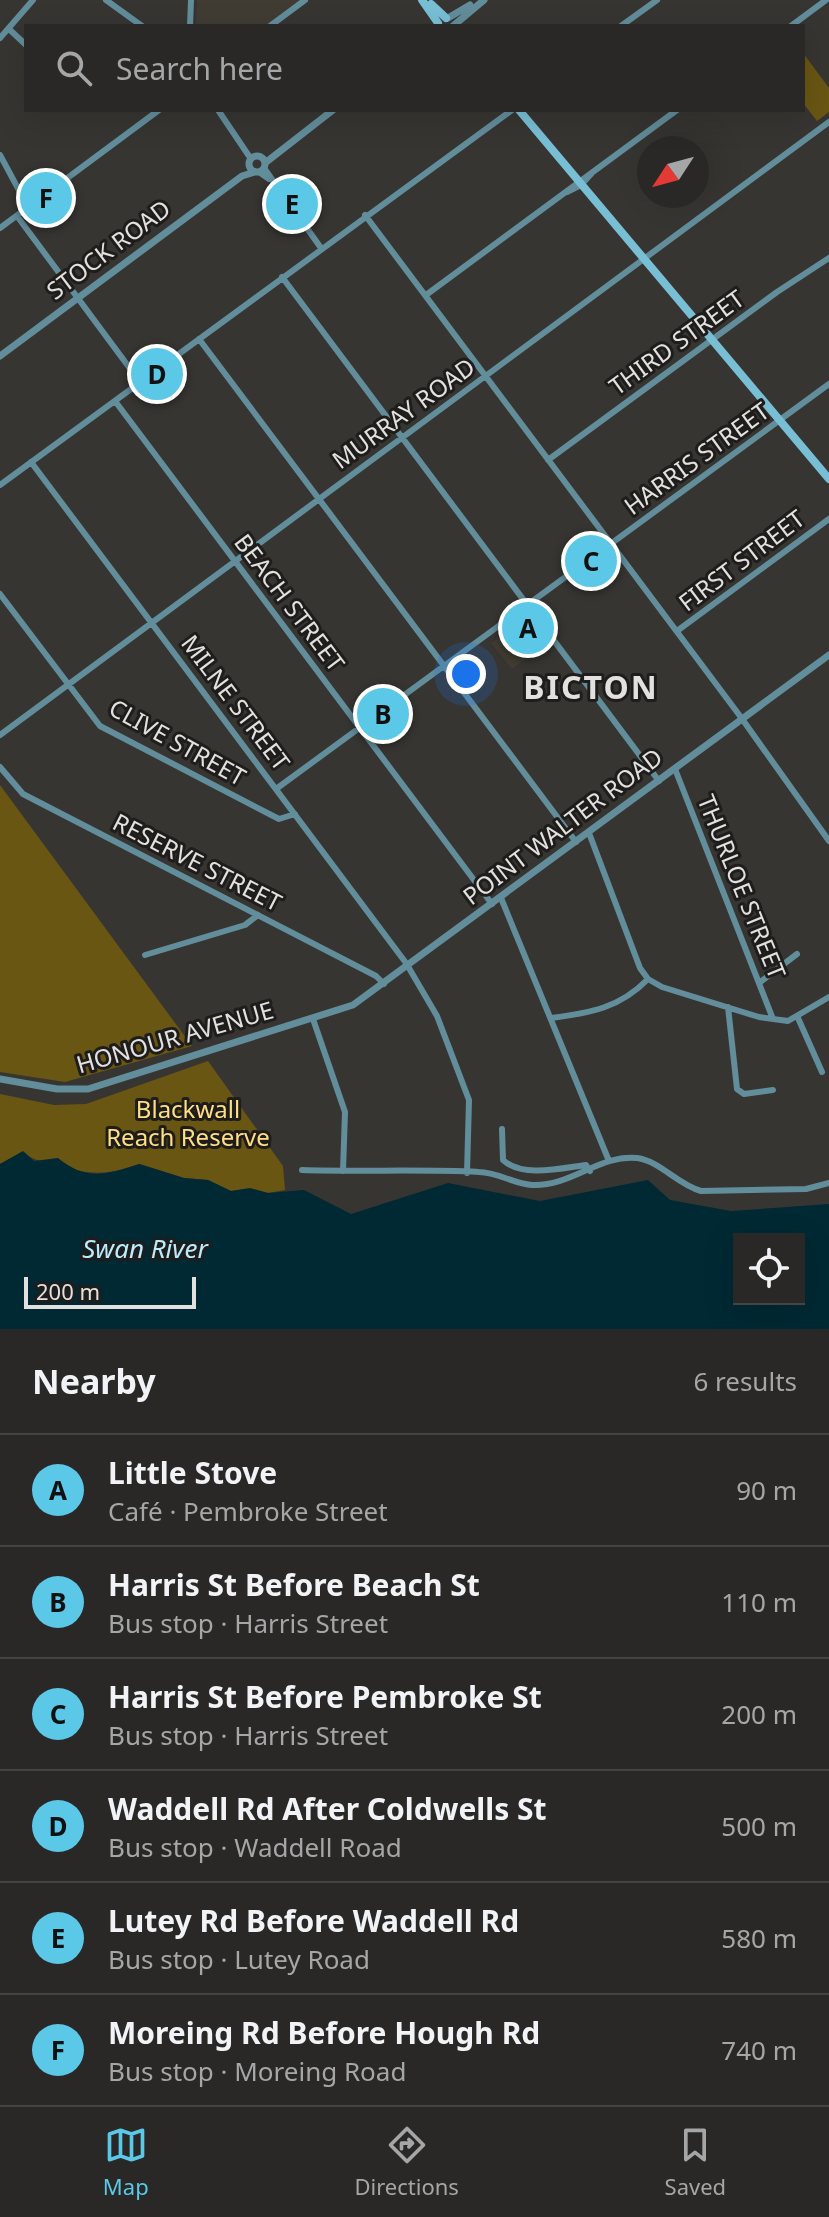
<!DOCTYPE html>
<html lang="en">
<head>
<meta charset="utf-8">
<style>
  :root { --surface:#292826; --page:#31302e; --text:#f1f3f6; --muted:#a5a6a7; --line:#454443; --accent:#5bc8e7 }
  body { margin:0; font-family:"Noto Sans",sans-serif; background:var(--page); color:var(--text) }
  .controls { position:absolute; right:24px; bottom:24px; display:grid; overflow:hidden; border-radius:0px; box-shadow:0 8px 32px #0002 }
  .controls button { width:72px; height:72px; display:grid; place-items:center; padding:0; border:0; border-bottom:2px solid var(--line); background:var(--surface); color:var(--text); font:40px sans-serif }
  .compass { position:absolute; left:637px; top:136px; width:72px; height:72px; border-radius:50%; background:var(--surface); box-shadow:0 8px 32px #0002; rotate:234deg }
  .scale { position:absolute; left:24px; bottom:20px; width:172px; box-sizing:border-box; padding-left:8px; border:4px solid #e2e1df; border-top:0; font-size:22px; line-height:28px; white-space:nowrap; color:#e2e1df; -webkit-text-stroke:6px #1e1d1b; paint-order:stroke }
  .you { position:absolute; left:466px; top:674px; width:28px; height:28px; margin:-20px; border:6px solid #fff; border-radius:50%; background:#1a73e8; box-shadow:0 0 0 12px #1a73e833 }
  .badge { display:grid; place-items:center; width:52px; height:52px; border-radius:50%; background:var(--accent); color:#111; font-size:26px; font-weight:700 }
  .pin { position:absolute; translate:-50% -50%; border:4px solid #fff; box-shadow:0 2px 8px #0006 }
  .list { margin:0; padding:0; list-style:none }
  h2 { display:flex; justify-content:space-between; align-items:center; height:104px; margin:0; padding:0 32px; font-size:34px }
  h2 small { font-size:26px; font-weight:400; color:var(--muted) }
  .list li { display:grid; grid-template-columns:52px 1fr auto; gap:24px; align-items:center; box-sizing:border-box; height:112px; padding:0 32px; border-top:2px solid var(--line) }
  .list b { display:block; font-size:30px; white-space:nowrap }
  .list p { margin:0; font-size:26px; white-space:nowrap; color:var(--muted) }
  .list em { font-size:26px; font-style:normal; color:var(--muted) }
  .icon { flex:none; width:44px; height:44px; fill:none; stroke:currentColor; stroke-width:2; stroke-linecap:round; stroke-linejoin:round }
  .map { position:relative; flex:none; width:829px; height:1329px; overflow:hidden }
  .search { position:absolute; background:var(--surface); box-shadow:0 8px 32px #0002; left:24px; right:24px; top:24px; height:88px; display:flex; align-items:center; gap:20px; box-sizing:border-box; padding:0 28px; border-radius:0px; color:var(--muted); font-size:30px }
  .sheet { height:776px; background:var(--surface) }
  nav { display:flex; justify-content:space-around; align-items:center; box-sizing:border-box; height:112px; border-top:2px solid var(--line); background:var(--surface); font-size:22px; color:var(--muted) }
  nav a { display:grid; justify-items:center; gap:4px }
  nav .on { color:var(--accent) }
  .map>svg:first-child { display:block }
  .built { fill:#403c33 }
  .green { fill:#695613 }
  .water { fill:#012933; fill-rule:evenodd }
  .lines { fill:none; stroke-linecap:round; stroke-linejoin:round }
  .minor { stroke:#628d9b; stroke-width:6 }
  .tertiary { stroke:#628d9b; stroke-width:7 }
  .secondary { stroke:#78bfd5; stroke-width:8 }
  .labels { text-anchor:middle; stroke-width:6; stroke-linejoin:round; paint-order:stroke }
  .street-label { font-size:24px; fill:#e2e1df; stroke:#1e1d1b }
  .park-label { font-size:24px; fill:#fedf84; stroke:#1e1d1b }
  .water-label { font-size:26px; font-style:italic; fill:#b9edfe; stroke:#1e1d1b }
  .district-label { font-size:32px; font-weight:bold; letter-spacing:2px; fill:#e2e1df; stroke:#1e1d1b }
</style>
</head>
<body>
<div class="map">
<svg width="829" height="1329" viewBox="0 0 829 1329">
  <rect width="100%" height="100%" fill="#373532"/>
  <path class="built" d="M197 0H300L265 26H196Z
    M527 617 546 643 512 669 491 643Z"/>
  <path class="green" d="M803 53 829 88V112L817 121 803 103Z
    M0 785 192 1046 65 1082 0 1072Z
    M208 1061 283 1166 285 1190 268 1193 250 1189 231 1191 208 1180 184 1178 140 1164C118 1171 101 1176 76 1170 70 1169 65 1165 58 1164 43 1161 35 1162 23 1152L0 1164V1094L54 1105 86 1104Z"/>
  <path class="water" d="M23 1151 34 1161 58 1158C86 1181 106 1175 139 1164L184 1178 208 1180 231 1191 250 1188 268 1193 304 1190 351 1214 448 1183 540 1201 648 1180 670 1200 731 1211 829 1204V1329H0V1164ZM799 1239V1299H739V1239Z"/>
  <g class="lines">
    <path class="minor" d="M106 0 142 26
      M190 26 191 0
      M270 26 305 0
      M621 26 657 0
      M791 26 826 0
      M9 29 26 45
      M0 38 33 0
      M218 110 251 159
      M0 155 28 207
      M264 168 321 248
      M259 172 269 179
      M567 192 581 185 592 173
      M365 215 740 716 829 841
      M17 216 140 382
      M0 228 159 110
      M282 277 659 781
      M426 295 677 110
      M199 339 576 842
      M115 401 492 904
      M548 460 777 292 829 258
      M31 462 406 963 437 1016 469 1100 467 1173
      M0 485 512 110
      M0 594 100 726 279 819 295 814
      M677 631 829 519
      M0 735 829 122
      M0 767 23 794 376 976 384 984
      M675 769 773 1019
      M276 789 829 384
      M589 833 640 968 648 979 662 987 759 1017 788 1021 829 997
      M501 898 609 1161
      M145 955 245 925 258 915
      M759 983 797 954
      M728 1007 737 1089 744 1094 773 1090
      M551 1018C590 1013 620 1008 648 979
      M798 1018 822 1072
      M313 1019 345 1112 343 1171
      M502 1129 503 1160C523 1178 562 1168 586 1165L590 1171
      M302 1170C361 1172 420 1169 479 1172 497 1172 514 1184 532 1185 571 1187 600 1154 637 1158 660 1161 678 1185 701 1191L806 1189 829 1183"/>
    <path class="tertiary" d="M448 18 470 5
      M453 26 484 0
      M249 164a8 8 0 1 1 16 0a8 8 0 1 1-16 0Z
      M265 163 333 110
      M0 356 242 176 255 172
      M0 1079 57 1089H88L353 1005 829 655"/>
    <path class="secondary" d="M422 0 438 23
      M431 4 446 18
      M519 110 829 479"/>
  </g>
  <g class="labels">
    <g class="street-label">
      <text transform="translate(109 250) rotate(-37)" y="8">STOCK ROAD</text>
      <text transform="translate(677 343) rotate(-36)" y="8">THIRD STREET</text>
      <text transform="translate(404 414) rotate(-36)" y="8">MURRAY ROAD</text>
      <text transform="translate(697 459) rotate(-36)" y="8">HARRIS STREET</text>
      <text transform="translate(742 561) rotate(-37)" y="8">FIRST STREET</text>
      <text transform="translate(289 603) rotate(53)" y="8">BEACH STREET</text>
      <text transform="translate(235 703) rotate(53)" y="8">MILNE STREET</text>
      <text transform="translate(177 743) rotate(29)" y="8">CLIVE STREET</text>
      <text transform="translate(563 827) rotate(-37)" y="8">POINT WALTER ROAD</text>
      <text transform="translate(197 863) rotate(27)" y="8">RESERVE STREET</text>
      <text transform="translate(741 887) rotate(68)" y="8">THURLOE STREET</text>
      <text transform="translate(175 1038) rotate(-16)" y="8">HONOUR AVENUE</text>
    </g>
    <g class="park-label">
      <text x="188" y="1118">Blackwall<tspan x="188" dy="28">Reach Reserve</tspan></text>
    </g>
    <g class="water-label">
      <text x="145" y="1258">Swan River</text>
    </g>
    <g class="district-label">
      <text x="591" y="699">BICTON</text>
    </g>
  </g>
</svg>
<div class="controls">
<button><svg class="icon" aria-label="locate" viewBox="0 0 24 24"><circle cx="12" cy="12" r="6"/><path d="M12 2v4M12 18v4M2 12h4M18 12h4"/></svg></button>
</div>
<svg class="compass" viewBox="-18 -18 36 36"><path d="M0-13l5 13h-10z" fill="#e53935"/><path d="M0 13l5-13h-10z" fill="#a5a6a7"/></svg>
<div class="scale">200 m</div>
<div class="you"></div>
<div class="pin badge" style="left:528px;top:628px">A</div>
<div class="pin badge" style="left:383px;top:714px">B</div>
<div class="pin badge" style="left:591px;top:561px">C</div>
<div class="pin badge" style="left:157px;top:374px">D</div>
<div class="pin badge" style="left:292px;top:204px">E</div>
<div class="pin badge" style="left:46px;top:198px">F</div>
<div class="search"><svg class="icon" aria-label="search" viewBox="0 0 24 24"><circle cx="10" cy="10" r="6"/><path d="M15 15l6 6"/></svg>Search here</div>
</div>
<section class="sheet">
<h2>Nearby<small>6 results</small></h2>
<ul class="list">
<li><span class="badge">A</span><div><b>Little Stove</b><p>Café · Pembroke Street</p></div><em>90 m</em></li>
<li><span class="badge">B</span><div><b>Harris St Before Beach St</b><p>Bus stop · Harris Street</p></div><em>110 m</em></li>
<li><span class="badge">C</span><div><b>Harris St Before Pembroke St</b><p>Bus stop · Harris Street</p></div><em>200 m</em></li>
<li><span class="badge">D</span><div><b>Waddell Rd After Coldwells St</b><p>Bus stop · Waddell Road</p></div><em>500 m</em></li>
<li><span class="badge">E</span><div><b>Lutey Rd Before Waddell Rd</b><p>Bus stop · Lutey Road</p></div><em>580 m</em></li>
<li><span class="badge">F</span><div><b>Moreing Rd Before Hough Rd</b><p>Bus stop · Moreing Road</p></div><em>740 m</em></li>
</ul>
</section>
<nav>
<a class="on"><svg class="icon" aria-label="map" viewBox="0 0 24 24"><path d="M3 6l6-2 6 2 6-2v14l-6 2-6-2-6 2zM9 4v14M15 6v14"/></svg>Map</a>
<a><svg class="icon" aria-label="directions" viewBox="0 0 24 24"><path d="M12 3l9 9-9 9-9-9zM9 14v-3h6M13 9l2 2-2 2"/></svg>Directions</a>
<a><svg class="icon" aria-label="saved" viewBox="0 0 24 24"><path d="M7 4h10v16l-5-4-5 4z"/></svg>Saved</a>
</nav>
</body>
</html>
